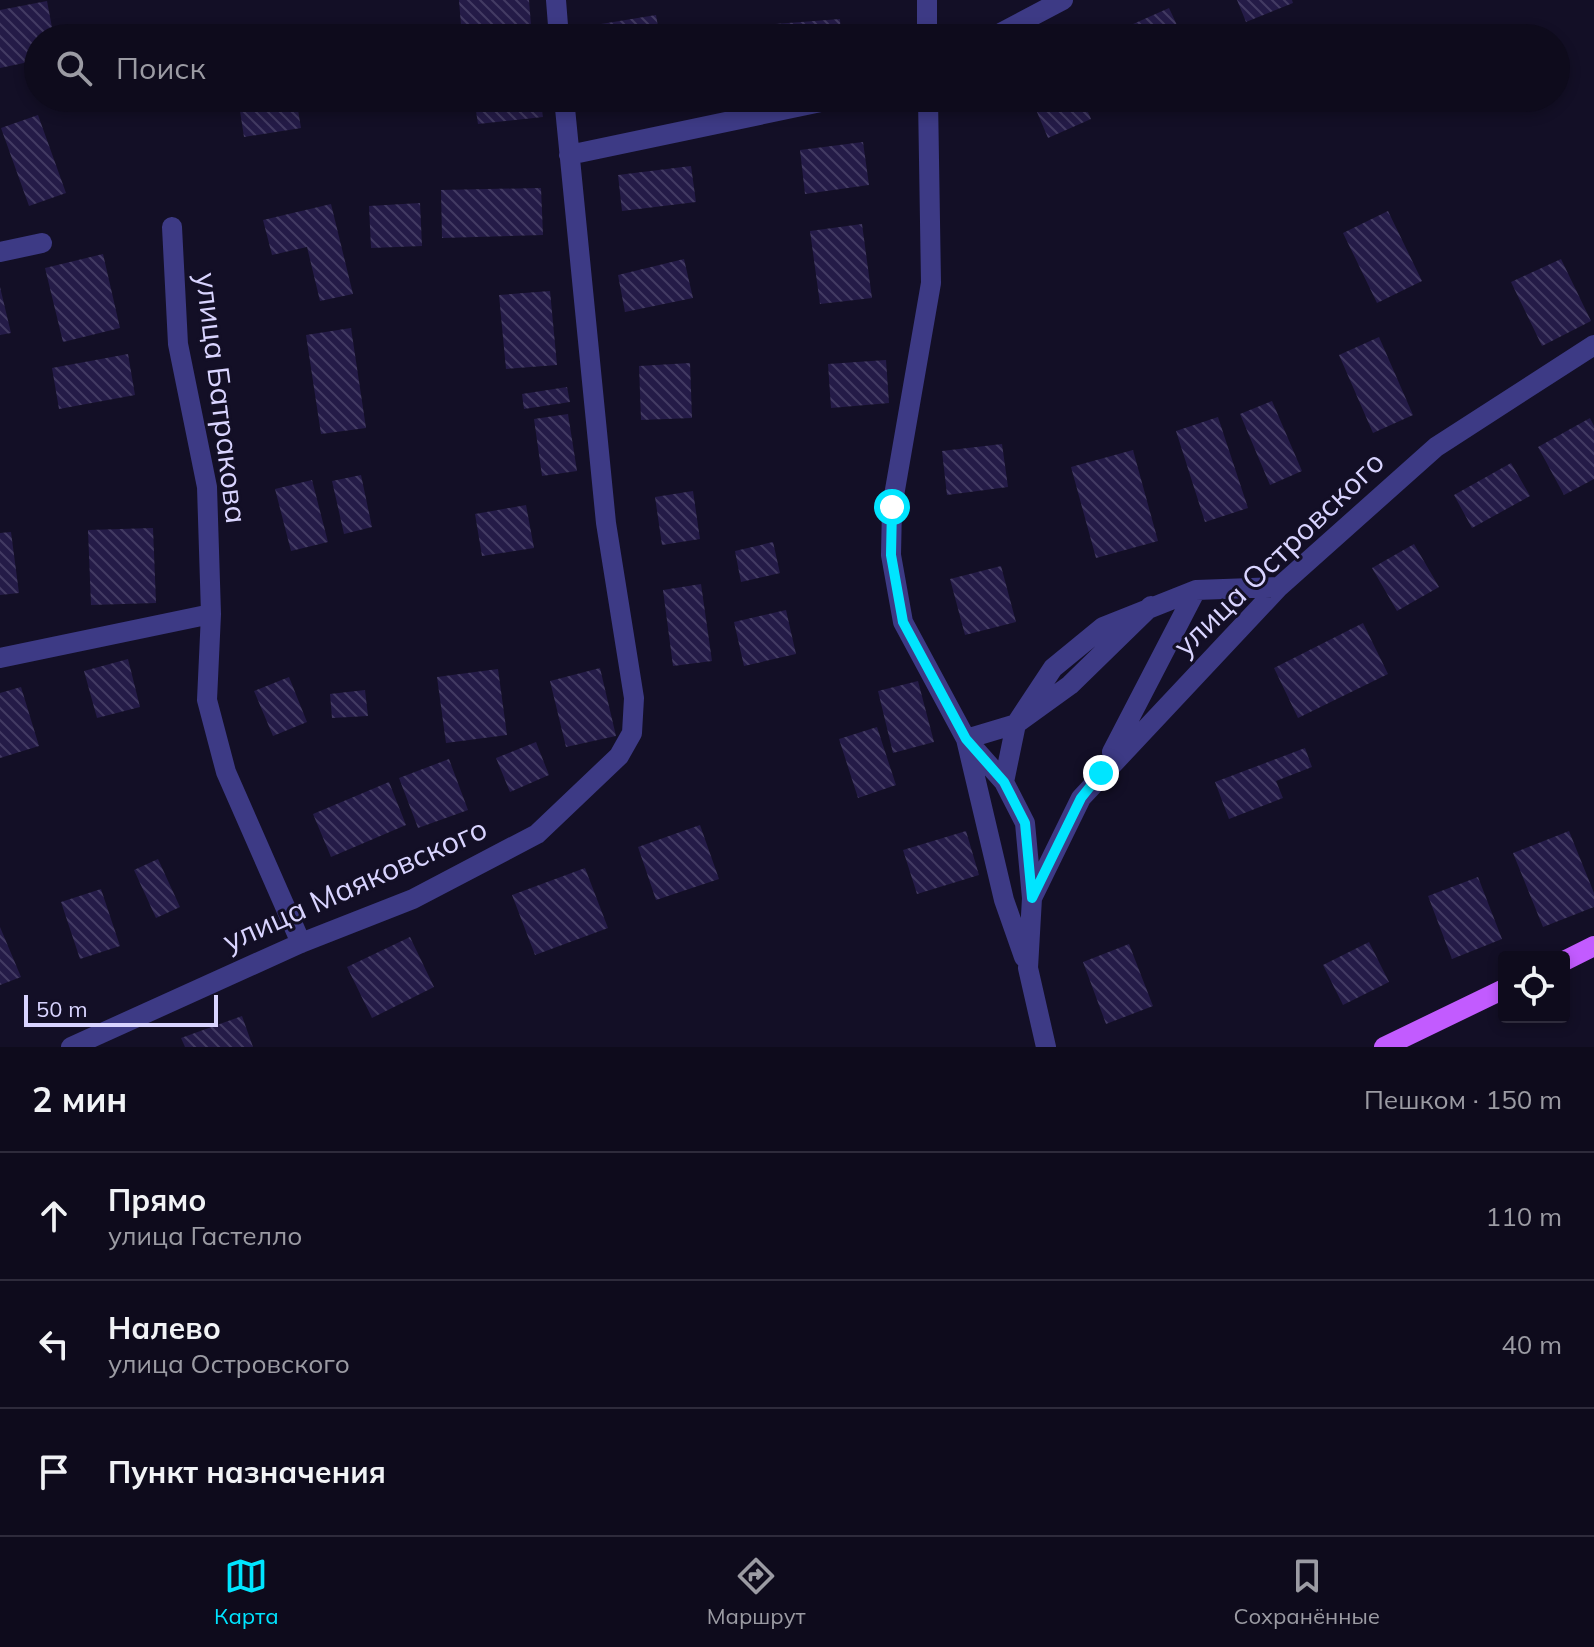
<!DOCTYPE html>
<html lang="ru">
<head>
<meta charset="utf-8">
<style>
  :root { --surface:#0e0b1c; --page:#171425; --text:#f1f3f6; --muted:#9b9ba3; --line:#2e2b3b; --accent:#00e5ff }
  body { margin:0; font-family:Mulish,sans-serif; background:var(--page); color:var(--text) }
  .controls { position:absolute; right:24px; bottom:24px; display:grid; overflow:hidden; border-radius:8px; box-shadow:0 4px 12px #0003 }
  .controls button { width:72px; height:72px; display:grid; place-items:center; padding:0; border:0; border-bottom:2px solid var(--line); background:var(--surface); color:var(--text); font:40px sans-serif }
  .scale { position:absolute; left:24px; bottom:20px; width:194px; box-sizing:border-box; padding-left:8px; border:4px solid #d9d4ff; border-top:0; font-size:22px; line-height:28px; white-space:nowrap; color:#d9d4ff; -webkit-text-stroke:6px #130f26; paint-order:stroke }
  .stop { position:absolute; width:24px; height:24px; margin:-18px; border:6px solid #00e5ff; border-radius:50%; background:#fff }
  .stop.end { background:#00e5ff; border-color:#fff; box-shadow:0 2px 8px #0008 }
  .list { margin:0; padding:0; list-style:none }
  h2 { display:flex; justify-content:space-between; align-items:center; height:104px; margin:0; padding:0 32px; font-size:34px }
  h2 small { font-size:26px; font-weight:400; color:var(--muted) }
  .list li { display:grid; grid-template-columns:52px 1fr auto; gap:24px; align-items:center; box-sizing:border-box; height:128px; padding:0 32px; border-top:2px solid var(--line) }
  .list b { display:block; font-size:30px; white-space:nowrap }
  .list p { margin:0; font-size:26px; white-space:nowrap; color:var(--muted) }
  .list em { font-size:26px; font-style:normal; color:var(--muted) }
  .icon { flex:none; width:44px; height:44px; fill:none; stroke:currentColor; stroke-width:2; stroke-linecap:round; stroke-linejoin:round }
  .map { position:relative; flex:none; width:1594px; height:1047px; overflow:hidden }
  .search { position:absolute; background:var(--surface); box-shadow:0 4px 12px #0003; left:24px; right:24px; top:24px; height:88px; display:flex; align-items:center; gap:20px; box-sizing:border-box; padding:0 28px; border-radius:44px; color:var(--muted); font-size:30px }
  .sheet { height:488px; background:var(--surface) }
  nav { display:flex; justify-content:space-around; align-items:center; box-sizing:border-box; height:112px; border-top:2px solid var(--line); background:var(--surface); font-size:22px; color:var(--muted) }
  nav a { display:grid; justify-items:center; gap:4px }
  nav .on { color:var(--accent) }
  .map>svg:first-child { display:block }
  .building { fill:url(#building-back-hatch) }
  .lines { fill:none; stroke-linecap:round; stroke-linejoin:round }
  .minor { stroke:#3d3a85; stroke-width:20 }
  .major { stroke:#c25bff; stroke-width:20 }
  .route { stroke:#00e5ff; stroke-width:10 }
  .labels { text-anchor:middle; stroke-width:6; stroke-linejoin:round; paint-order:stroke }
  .street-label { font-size:30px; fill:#d9d4ff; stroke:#130f26 }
</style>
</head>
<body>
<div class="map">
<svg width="1594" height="1047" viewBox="0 0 1594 1047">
  <defs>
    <pattern id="building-back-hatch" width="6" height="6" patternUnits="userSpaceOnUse" patternTransform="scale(2)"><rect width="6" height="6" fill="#241b47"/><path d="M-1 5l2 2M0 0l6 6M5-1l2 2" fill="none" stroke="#433b63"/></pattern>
  </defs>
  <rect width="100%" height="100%" fill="#130f26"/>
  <path class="building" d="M459 0H529L532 38H462Z
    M1237 0H1292L1293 3 1246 22Z
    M47 1 54 38H38V60L0 68V10Z
    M1169 8 1183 38H1115L1113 33Z
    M656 15 660 38H597L595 25Z
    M840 19 841 38H776L775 24Z
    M238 98H296L301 128 244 137Z
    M474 98H540L543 117 478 124Z
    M606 98H669L670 104 607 110Z
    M1031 98H1082L1091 119 1048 138Z
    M1141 98H1176L1147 111Z
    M38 115 66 193 29 206 1 128Z
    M863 142 869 185 805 194 800 150Z
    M691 166 696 202 622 211 618 175Z
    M541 188 543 235 442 238 441 190Z
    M420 203 422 246 371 248 369 206Z
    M331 204 353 294 320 301 307 247 272 255 263 220Z
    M1388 211 1422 281 1377 303 1343 233Z
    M862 224 872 298 820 304 810 231Z
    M103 254 120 328 63 342 45 268Z
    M684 259 693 298 625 312 618 275Z
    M1561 259 1591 321 1542 346 1511 282Z
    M0 287 11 333 0 335Z
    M550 291 557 365 506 369 499 295Z
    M351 328 366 428 321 434 306 335Z
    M1379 337 1413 415 1373 433 1339 355Z
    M128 354 135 395 59 409 52 368Z
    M886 360 889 403 831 408 828 364Z
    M690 363 692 418 641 420 639 366Z
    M567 387 570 402 524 409 522 394Z
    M1272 401 1302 471 1270 485 1240 414Z
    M568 414 577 471 542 476 534 419Z
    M1218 417 1248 508 1205 522 1176 431Z
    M1590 418 1594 426V479L1564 495 1538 447Z
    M1002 444 1008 487 947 495 942 451Z
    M1133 450 1158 541 1096 558 1071 467Z
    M1511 463 1530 496 1472 528 1454 495Z
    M361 475 372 527 344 534 332 481Z
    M312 480 328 542 291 551 275 489Z
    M693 491 700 539 662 545 655 497Z
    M526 505 534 548 482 556 475 514Z
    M153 528 156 603 91 605 88 530Z
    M11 532 19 593 0 595V533Z
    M773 542 780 573 741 582 735 551Z
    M1414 544 1439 587 1397 611 1372 568Z
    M1001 566 1016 622 965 635 950 579Z
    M701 584 712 661 673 666 663 590Z
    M786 610 796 654 744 666 734 622Z
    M1363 623 1388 674 1298 718 1274 668Z
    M128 659 140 707 97 718 84 671Z
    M600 668 616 736 566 747 550 681Z
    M498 669 507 735 446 743 437 677Z
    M289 677 307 722 273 736 254 691Z
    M918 681 934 742 893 753 878 691Z
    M21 687 39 746 0 758V693Z
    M365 690 368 716 332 718 330 694Z
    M877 727 896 785 858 798 839 739Z
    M536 742 549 775 510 792 496 758Z
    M1305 748 1312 767 1276 781 1283 798 1229 819 1215 782Z
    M449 759 468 810 418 828 399 778Z
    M389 782 406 825 331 857 313 814Z
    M700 825 719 879 656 900 638 847Z
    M966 831 979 875 917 894 903 850Z
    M1569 831 1594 893V907L1543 927 1513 853Z
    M158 859 180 907 156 918 134 870Z
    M585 868 608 928 535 955 512 895Z
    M1478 877 1502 939 1452 959 1428 896Z
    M101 889 120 946 80 959 61 902Z
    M0 927 21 977 0 985Z
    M410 937 434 987 372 1018 347 967Z
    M1369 942 1389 982 1343 1005 1323 965Z
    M1129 944 1153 1006 1106 1024 1083 962Z
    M242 1016 253 1047H185L181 1038Z"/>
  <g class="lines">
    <path class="minor" d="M556 0 559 38
      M927 0V38
      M991 38 1063 0
      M928 98 931 283 892 507 891 555 903 622 966 739 1004 782 1025 823 1032 898 1028 968 1046 1047
      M569 155 840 98
      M172 227 178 344 207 487 211 614 207 700 226 772 301 943
      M0 252 42 243
      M0 658 211 614
      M1112 752 1196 590
      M1004 782 1016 724 1053 668 1103 627 1196 590 1279 587
      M1032 898 1081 798 1279 587 1436 447 1594 345
      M1024 957 1004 900 966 739 1016 724 1070 685 1151 606
      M71 1047 301 943 413 899 537 834 619 756 632 733 634 698 606 523 564 98"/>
    <path class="major" d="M1564 961 1594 946
      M1384 1047 1504 989"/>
  </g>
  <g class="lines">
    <path class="route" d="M892 507 891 555 903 622 966 739 1004 782 1025 823 1032 898 1081 798 1101 773"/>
  </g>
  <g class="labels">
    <g class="street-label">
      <text transform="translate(221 398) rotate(83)" y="10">улица Батракова</text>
      <text transform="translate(1279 554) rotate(-44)" y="10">улица Островского</text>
      <text transform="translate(355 885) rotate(-24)" y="10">улица Маяковского</text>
    </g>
  </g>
</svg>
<div class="controls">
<button><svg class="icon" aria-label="locate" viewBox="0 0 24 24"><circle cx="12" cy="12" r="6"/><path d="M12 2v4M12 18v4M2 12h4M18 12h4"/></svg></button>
</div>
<div class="scale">50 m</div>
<div class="stop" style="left:892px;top:507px"></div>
<div class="stop end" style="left:1101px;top:773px"></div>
<div class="search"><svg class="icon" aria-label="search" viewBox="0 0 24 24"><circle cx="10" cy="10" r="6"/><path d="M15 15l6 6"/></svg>Поиск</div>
</div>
<section class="sheet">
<h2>2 мин<small>Пешком · 150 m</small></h2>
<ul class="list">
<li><svg class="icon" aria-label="ahead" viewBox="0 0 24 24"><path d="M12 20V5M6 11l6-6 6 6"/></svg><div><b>Прямо</b><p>улица Гастелло</p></div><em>110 m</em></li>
<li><svg class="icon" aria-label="left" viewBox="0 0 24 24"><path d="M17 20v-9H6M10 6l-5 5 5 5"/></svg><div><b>Налево</b><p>улица Островского</p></div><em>40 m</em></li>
<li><svg class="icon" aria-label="arrive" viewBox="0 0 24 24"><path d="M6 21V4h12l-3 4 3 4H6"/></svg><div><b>Пункт назначения</b></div></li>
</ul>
</section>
<nav>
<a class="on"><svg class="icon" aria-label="map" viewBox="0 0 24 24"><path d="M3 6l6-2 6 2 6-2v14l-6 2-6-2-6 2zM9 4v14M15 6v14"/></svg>Карта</a>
<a><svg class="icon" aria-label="directions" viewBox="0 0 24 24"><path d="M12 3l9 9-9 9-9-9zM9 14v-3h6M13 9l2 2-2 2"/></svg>Маршрут</a>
<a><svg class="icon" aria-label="saved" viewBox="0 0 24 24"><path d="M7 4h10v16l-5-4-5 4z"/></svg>Сохранённые</a>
</nav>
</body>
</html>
